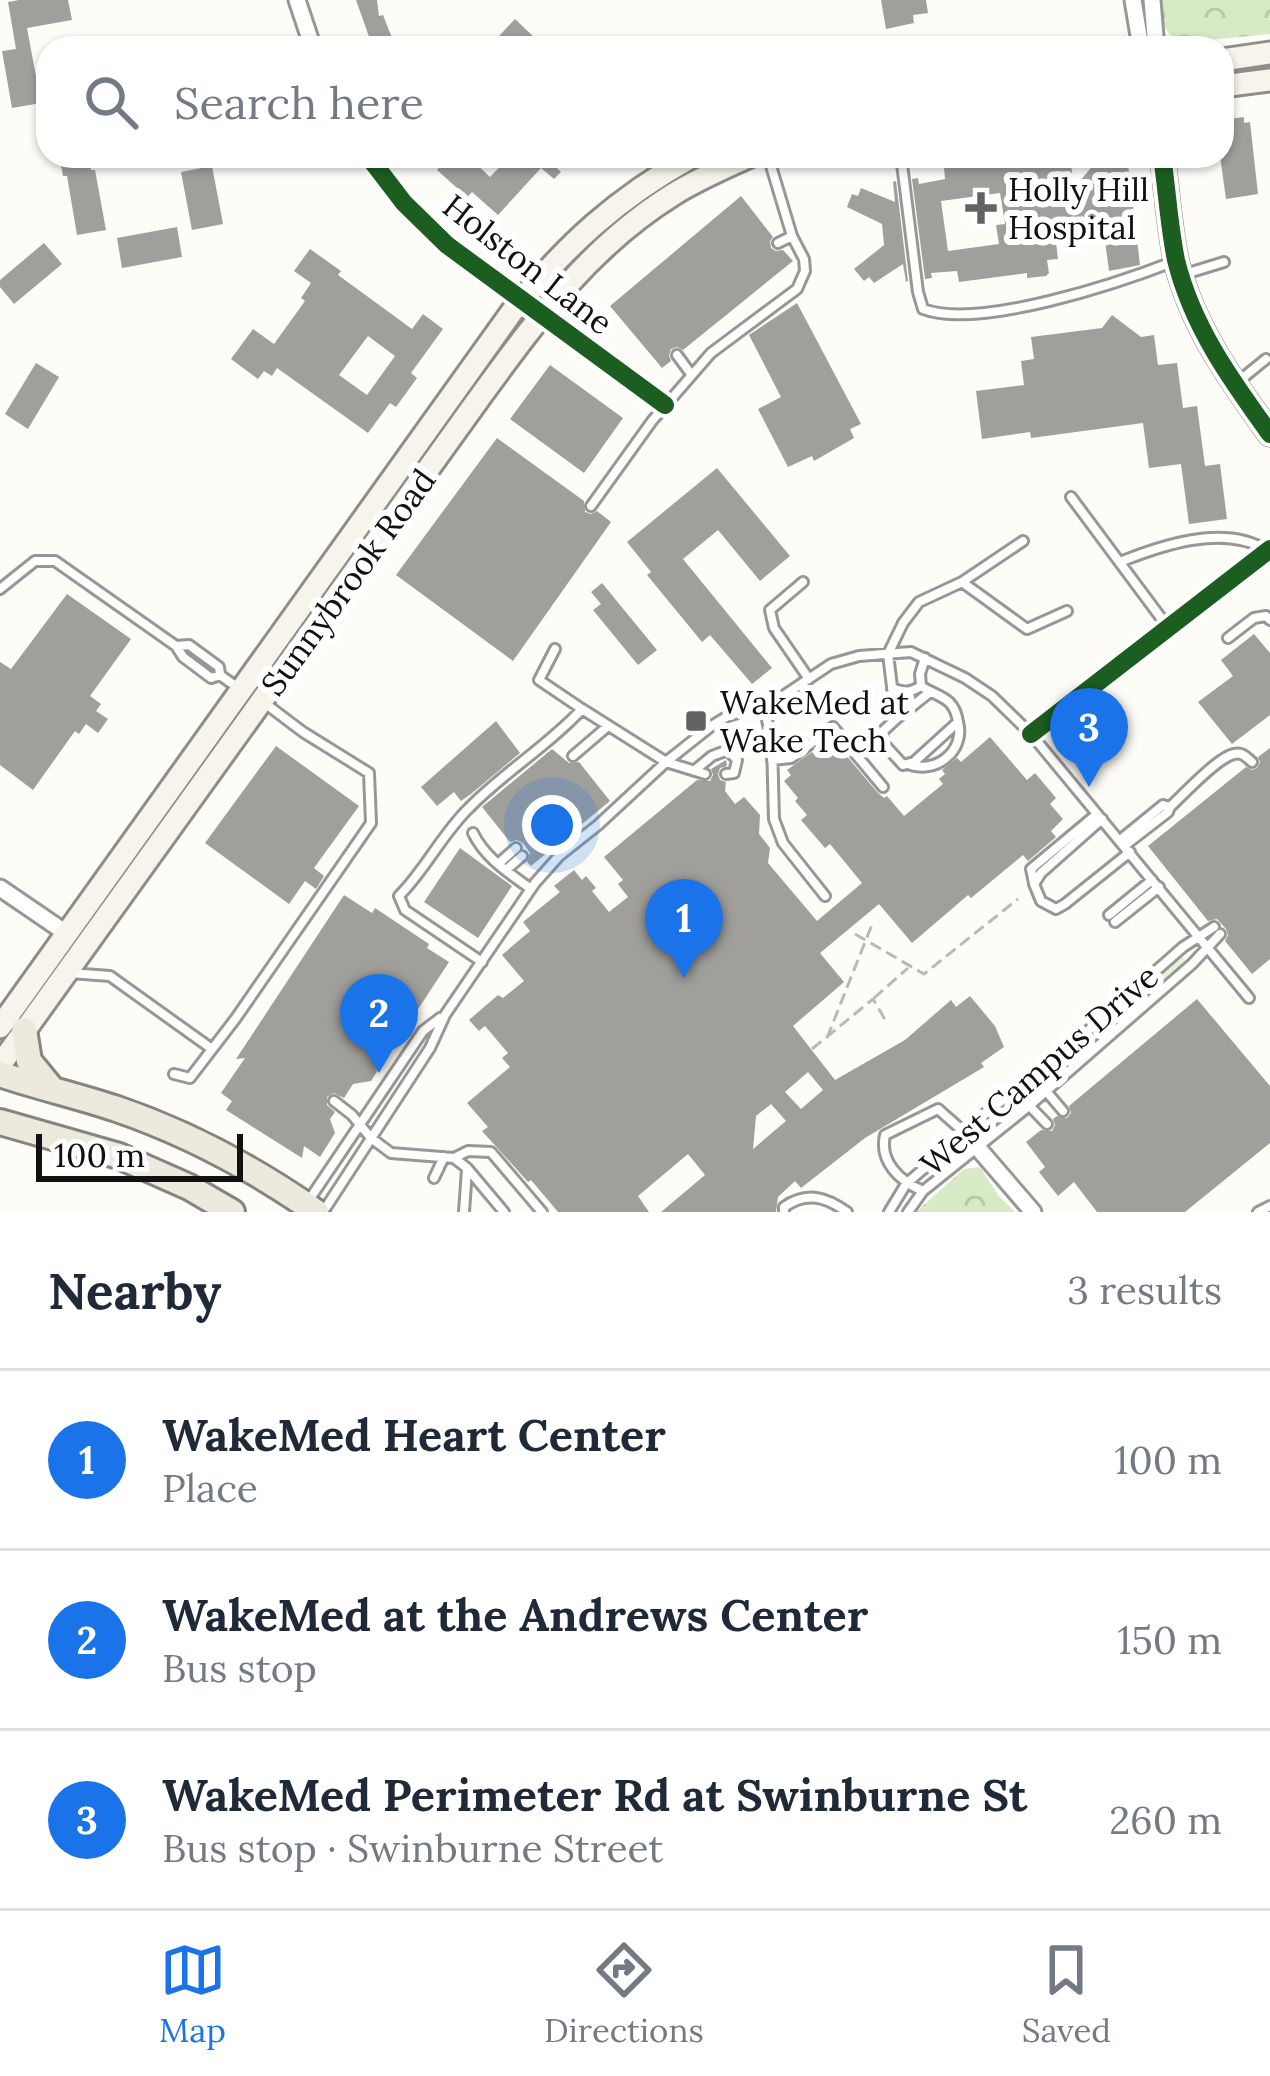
<!DOCTYPE html>
<html lang="en">
<head>
<meta charset="utf-8">
<style>
  :root { --surface:#fff; --page:#f6f6f7; --text:#1f2937; --muted:#747a83; --line:#e0e1e3; --accent:#1a73e8 }
  body { margin:0; font-family:Lora,serif; background:var(--page); color:var(--text) }
  .scale { position:absolute; left:36px; bottom:30px; width:207px; box-sizing:border-box; padding-left:12px; border:6px solid #111; border-top:0; font-size:33px; line-height:42px; white-space:nowrap; color:#111; -webkit-text-stroke:9px #fff; paint-order:stroke }
  .you { position:absolute; left:552px; top:825px; width:42px; height:42px; margin:-30px; border:9px solid #fff; border-radius:50%; background:#1a73e8; box-shadow:0 0 0 18px #1a73e833 }
  .badge { display:grid; place-items:center; width:78px; height:78px; border-radius:50%; background:var(--accent); color:#fff; font-size:39px; font-weight:700 }
  .pin { position:absolute; translate:-50% -99px; filter:drop-shadow(0 3px 6px #0008) }
  .pin::after { content:''; position:absolute; top:63px; width:42px; height:36px; background:inherit; clip-path:polygon(0 0,100% 0,50% 100%) }
  .list { margin:0; padding:0; list-style:none }
  h2 { display:flex; justify-content:space-between; align-items:center; height:156px; margin:0; padding:0 48px; font-size:51px }
  h2 small { font-size:39px; font-weight:400; color:var(--muted) }
  .list li { display:grid; grid-template-columns:78px 1fr auto; gap:36px; align-items:center; box-sizing:border-box; height:180px; padding:0 48px; border-top:3px solid var(--line) }
  .list b { display:block; font-size:45px; white-space:nowrap }
  .list p { margin:0; font-size:39px; white-space:nowrap; color:var(--muted) }
  .list em { font-size:39px; font-style:normal; color:var(--muted) }
  .icon { flex:none; width:66px; height:66px; fill:none; stroke:currentColor; stroke-width:2; stroke-linecap:round; stroke-linejoin:round }
  .map { position:relative; flex:none; width:1270px; height:1212px; overflow:hidden }
  .search { position:absolute; background:var(--surface); box-shadow:0 3px 9px #0004; left:36px; right:36px; top:36px; height:132px; display:flex; align-items:center; gap:30px; box-sizing:border-box; padding:0 42px; border-radius:36px; color:var(--muted); font-size:45px }
  .sheet { height:696px; background:var(--surface) }
  nav { display:flex; justify-content:space-around; align-items:center; box-sizing:border-box; height:168px; border-top:3px solid var(--line); background:var(--surface); font-size:33px; color:var(--muted) }
  nav a { display:grid; justify-items:center; gap:6px }
  nav .on { color:var(--accent) }
  .map>svg:first-child { display:block }
  .grass { fill:#e7f3d7 }
  .forest { fill:url(#forest-crowns) }
  .building { fill:#a19f9c; fill-rule:evenodd }
  .lines { fill:none; stroke-linecap:round; stroke-linejoin:round }
  .lane-casing { stroke:#979795; stroke-width:14 }
  .street-casing { stroke:#979795; stroke-width:21 }
  .secondary-casing { stroke:#8e8d8b; stroke-width:27 }
  .primary-casing { stroke:#858482; stroke-width:30 }
  .path { stroke:#b9b9b8; stroke-width:3; stroke-dasharray:12 6; stroke-linecap:butt }
  .lane { stroke:#fffffe; stroke-width:8 }
  .street { stroke:#fffffe; stroke-width:15 }
  .secondary { stroke:#f6f4eb; stroke-width:21 }
  .primary { stroke:#ede9dc; stroke-width:24 }
  .cycleway-casing { stroke:#fff; stroke-width:26 }
  .cycleway { stroke:#1b5e20; stroke-width:18 }
  .poi-dot { fill:#646362; stroke:#fff; stroke-width:4.5 }
  .labels { text-anchor:middle; stroke-width:12; stroke-linejoin:round; paint-order:stroke }
  .poi-label { font-size:33px; fill:#111; stroke:#fff; text-anchor:start }
  .street-label { font-size:33px; fill:#111; stroke:#fff }
</style>
</head>
<body>
<div class="map">
<svg width="1270" height="1212" viewBox="0 0 1270 1212">
  <defs>
    <pattern id="forest-crowns" width="20" height="18" patternUnits="userSpaceOnUse" patternTransform="scale(3)"><rect width="20" height="18" fill="#d8eac5"/><path d="M2 6a3 3 0 1 1 6 0M12 15a3 3 0 1 1 6 0" fill="none" stroke="#b8c8a8"/></pattern>
  </defs>
  <rect width="100%" height="100%" fill="#fdfcf7"/>
  <path class="grass" d="M1181 956 1186 962 1064 1064 1093 1030Z"/>
  <path class="forest" d="M1159 0H1270V34L1176 43 1163 25Z
    M980 1167 998 1195 1015 1212H916L964 1169Z"/>
  <path class="building" d="M19 0H68L72 20 27 28 41 103 12 108 2 51 16 49 8 2Z
    M356 0H377L379 16 383 15 394 43 373 48Z
    M881 0H926L928 13 913 15 914 23 886 29Z
    M515 19 535 38 525 48H488Z
    M1244 117V123L1250 122 1258 194 1226 199 1220 156H1222V120Z
    M59 156H89L91 170H95L106 230 77 235 67 176H63Z
    M434 156H468L490 177 510 156H552L549 160 561 172 554 179 541 168 498 215 472 192 467 197 437 170 442 164Z
    M1017 156H1070L1074 188 1095 163 1094 156H1127L1140 265 1109 271 1104 234 1081 215 1083 232 1055 235 1058 259 1047 260 1049 273 1046 276 1027 278V273L959 282 957 271 931 273 932 278 925 279 912 179 918 178 919 184 945 179 944 168 1017 159ZM1000 193 1005 224 996 225 999 244 948 251 941 201Z
    M212 166 223 224 192 230 181 172Z
    M896 181 908 281 906 282 903 264 874 283 869 277 864 281 854 269 884 245 882 224 847 207 852 194 858 196 861 188 895 202 893 182Z
    M741 196 773 237 770 241 771 248 776 251 783 250 793 261 683 350 677 347 671 349 669 355 671 361 662 368 610 306Z
    M177 227 182 257 122 268 117 238Z
    M44 243 62 264 14 304 0 287V280Z
    M310 249 341 271 338 275 412 329 423 314 443 329 411 373 417 378 396 407 390 403 368 433 277 368 272 376 264 371 258 379 231 359 253 329 274 344 305 301 301 298 311 283 294 271ZM368 336 395 356 367 395 339 375Z
    M797 303 861 424 850 429 854 438 814 461 812 456 788 467 758 409 781 397 749 335Z
    M1112 315 1141 337 1154 335 1158 365 1177 363 1183 408 1197 406 1205 466 1220 464 1227 519 1189 524 1181 464 1149 468 1143 423 1031 438 1030 432 982 439 976 391 1024 385 1021 361 1034 359 1031 337 1102 328Z
    M36 363 59 377 28 429 5 414Z
    M550 365 623 418 584 473 510 419Z
    M497 438 584 501 585 512 591 514 597 511 611 522 513 661 396 575Z
    M717 468 790 556 760 581 718 530 683 559 772 668 752 684 710 635 702 642 647 575 651 572 627 542Z
    M602 583 657 650 638 665 593 610 601 604 591 592Z
    M67 594 131 639 90 696 101 704 96 711 108 719 98 733 86 724 79 734 75 731 33 790 0 765V662L11 669Z
    M1254 634 1270 653V715L1232 744 1198 702 1233 676 1221 660Z
    M496 721 520 753 471 794 461 801 454 792 437 806 421 787Z
    M990 737 1027 780 1035 773 1056 798 1050 804 1063 819 1051 831 1056 837 1028 861 1023 855 971 898 968 895 912 943 879 904 820 953 844 982 793 1026 835 1080 905 1040 951 1000 956 1007 970 996 995 1026 1004 1047 981 1063 984 1067 865 1138 801 1188 795 1181 778 1197 776 1212H661L705 1175 688 1154 638 1196 649 1212H558L531 1180 528 1182 482 1131 488 1127 467 1103 510 1067 502 1058 508 1053 485 1026 479 1031 469 1020 498 995 503 998 524 981 502 955 530 931 523 922 560 892 554 886 574 870 582 880 586 876 596 888 592 891 609 912 628 897 618 884 623 880 604 857 697 780 710 781 713 775 711 769 726 760 727 766 720 768 718 774 720 780 726 782 725 791 735 804 744 797 760 815 759 834 770 848 768 863 817 921 862 883 830 844 825 848 801 820 807 815 795 801 798 798 784 781 791 775 787 770 812 752 816 756 834 741 877 792 884 798 887 796 904 816 943 784 939 779 945 774 942 770 957 758 961 762ZM808 1072 823 1090 801 1109 785 1092ZM771 1104 786 1121 753 1149 756 1116Z
    M276 746 359 806 314 868 324 876 316 889 305 881 289 904 205 843Z
    M1270 748V959L1252 974 1225 941 1228 935 1226 929 1217 919 1208 921 1148 846 1246 767 1252 770 1257 768 1260 762 1258 757Z
    M552 749 569 763 579 762 610 801 531 866 527 862 530 853 523 843 517 840 510 842 482 807Z
    M460 848 512 886 478 938 424 902Z
    M344 895 372 913 375 908 429 944 427 948 449 962 371 1081 353 1084 344 1098 334 1093 327 1097V1105L335 1112 330 1119 335 1133 320 1157 304 1146 302 1158 226 1110 232 1101 221 1093 245 1058 236 1059Z
    M1197 999 1270 1086V1143L1185 1212H1097L1074 1182 1058 1196 1039 1172 1045 1167 1026 1142 1041 1130 1052 1131 1055 1125 1053 1119 1057 1116 1067 1118 1071 1113 1069 1106Z"/>
  <g class="lines">
    <defs>
      <path id="lane" d="M901 156 918 292 923 309C979 330 1119 283 1175 261
        M778 243 792 236
        M1185 274 1224 262
        M677 355 691 374
        M1239 381 1266 359
        M1071 497 1167 626
        M591 506 652 421 711 353 797 289 805 271 804 259 792 236 768 156
        M1120 562C1162 545 1224 524 1266 550
        M803 582 770 610 774 628 809 679
        M962 582 1027 629 1067 611
        M0 589 35 561H55L176 646 183 657 211 678 220 675
        M1228 638 1254 618 1266 616 1270 620
        M176 646 189 645 219 667 220 675 238 688
        M555 649 539 680 582 709
        M925 658 920 674 921 686C939 698 954 696 958 722L914 762 903 765 883 743 882 732 896 719 888 654 903 623 919 602 962 582 1023 541
        M892 688C904 693 910 693 921 686
        M764 706 772 743 774 819 783 843 825 896
        M896 719 930 692
        M573 756 608 726
        M772 760 791 758 833 727 883 787
        M908 764C935 775 966 751 958 722
        M695 770 712 756 728 750 737 760 734 773 726 774
        M1102 819 1041 873 1034 884 1041 901 1056 909 1065 904 1130 852
        M473 833C485 858 509 873 531 889
        M1120 840 1163 805 1170 807
        M1124 846 1168 812 1170 807C1183 795 1218 757 1234 754 1243 752 1246 757 1252 762
        M498 864 516 848
        M506 870 522 856
        M1034 883 1031 869 1097 814
        M1109 915 1152 880
        M1115 922 1159 887
        M482 962 405 910 399 896C426 869 442 834 469 808 504 772 548 746 582 709L666 762 705 774
        M70 973 110 976 212 1049
        M174 1074 190 1078 236 1018 371 823 369 773 303 732 262 701
        M1034 1077 1063 1111
        M1015 1091 1047 1124
        M334 1101 352 1115 371 1138 391 1153 454 1158 468 1151 491 1152 542 1212
        M454 1158 467 1168 504 1212
        M434 1178 444 1157
        M923 1191C899 1181 879 1161 885 1135L938 1109 964 1132
        M309 1200 423 1031 440 1018
        M323 1212 430 1048 445 1015 535 883 559 856 598 825 666 762 710 727 728 716 774 702 831 664 859 656 911 652 965 678 992 696 1031 734 1249 998
        M464 1212 467 1169
        M784 1212V1207C807 1191 826 1197 847 1212
        M889 1212 906 1184 965 1133 973 1123 1056 1059 1183 947 1214 927
        M908 1212 923 1191 1029 1106 1192 964 1220 934
        M1258 1212 1270 1206"/>
      <path id="street" d="M297 0 313 48
        M1133 0 1141 48
        M1152 0 1156 48
        M368 156 404 203 447 245 665 405
        M1031 734 1270 549
        M0 888 66 933
        M965 1133 1033 1212"/>
      <path id="secondary" d="M1222 60 1270 53
        M1222 86 1270 80
        M1162 156C1167 190 1169 226 1176 260 1192 326 1231 380 1270 434
        M0 1027 511 313C566 245 617 198 693 156
        M0 1065 480 397C537 319 590 246 674 194 698 179 724 168 750 156"/>
      <path id="primary" d="M24 1030 29 1061 52 1089
        M0 1074C38 1087 78 1096 117 1109 187 1133 256 1170 316 1212
        M0 1122 119 1156 189 1187 232 1212"/>
    </defs>
    <use href="#lane" class="lane-casing"/>
    <use href="#street" class="street-casing"/>
    <use href="#secondary" class="secondary-casing"/>
    <use href="#primary" class="primary-casing"/>
    <path class="path" d="M855 934 924 974 1018 899
      M874 998 908 968
      M827 1038 873 922
      M812 1049 873 999 887 1023"/>
    <use href="#lane" class="lane"/>
    <use href="#street" class="street"/>
    <use href="#secondary" class="secondary"/>
    <use href="#primary" class="primary"/>
    <defs>
      <path id="cycleway" d="M368 156 404 203 447 245 665 405
        M1162 156C1167 190 1169 226 1176 260 1192 326 1231 380 1270 434
        M1031 734 1270 549"/>
    </defs>
    <use href="#cycleway" class="cycleway-casing"/>
    <use href="#cycleway" class="cycleway"/>
  </g>
  <g class="poi-dot">
    <path d="M975 190h12v12h12v12h-12v12h-12v-12h-12v-12h12z"/>
    <rect x="684" y="709" width="24" height="24" rx="6"/>
  </g>
  <g class="labels">
    <g class="poi-label">
      <text x="1008" y="201">Holly Hill<tspan x="1008" dy="38">Hospital</tspan></text>
      <text x="720" y="714">WakeMed at<tspan x="720" dy="38">Wake Tech</tspan></text>
    </g>
    <g class="street-label">
      <text transform="translate(528 264) rotate(38)" y="12">Holston Lane</text>
      <text transform="translate(348 582) rotate(-54)" y="12">Sunnybrook Road</text>
      <text transform="translate(1039 1070) rotate(-41)" y="12">West Campus Drive</text>
    </g>
  </g>
</svg>
<div class="scale">100 m</div>
<div class="you"></div>
<div class="pin badge" style="left:684px;top:978px">1</div>
<div class="pin badge" style="left:379px;top:1073px">2</div>
<div class="pin badge" style="left:1089px;top:787px">3</div>
<div class="search"><svg class="icon" aria-label="search" viewBox="0 0 24 24"><circle cx="10" cy="10" r="6"/><path d="M15 15l6 6"/></svg>Search here</div>
</div>
<section class="sheet">
<h2>Nearby<small>3 results</small></h2>
<ul class="list">
<li><span class="badge">1</span><div><b>WakeMed Heart Center</b><p>Place</p></div><em>100 m</em></li>
<li><span class="badge">2</span><div><b>WakeMed at the Andrews Center</b><p>Bus stop</p></div><em>150 m</em></li>
<li><span class="badge">3</span><div><b>WakeMed Perimeter Rd at Swinburne St</b><p>Bus stop · Swinburne Street</p></div><em>260 m</em></li>
</ul>
</section>
<nav>
<a class="on"><svg class="icon" aria-label="map" viewBox="0 0 24 24"><path d="M3 6l6-2 6 2 6-2v14l-6 2-6-2-6 2zM9 4v14M15 6v14"/></svg>Map</a>
<a><svg class="icon" aria-label="directions" viewBox="0 0 24 24"><path d="M12 3l9 9-9 9-9-9zM9 14v-3h6M13 9l2 2-2 2"/></svg>Directions</a>
<a><svg class="icon" aria-label="saved" viewBox="0 0 24 24"><path d="M7 4h10v16l-5-4-5 4z"/></svg>Saved</a>
</nav>
</body>
</html>
